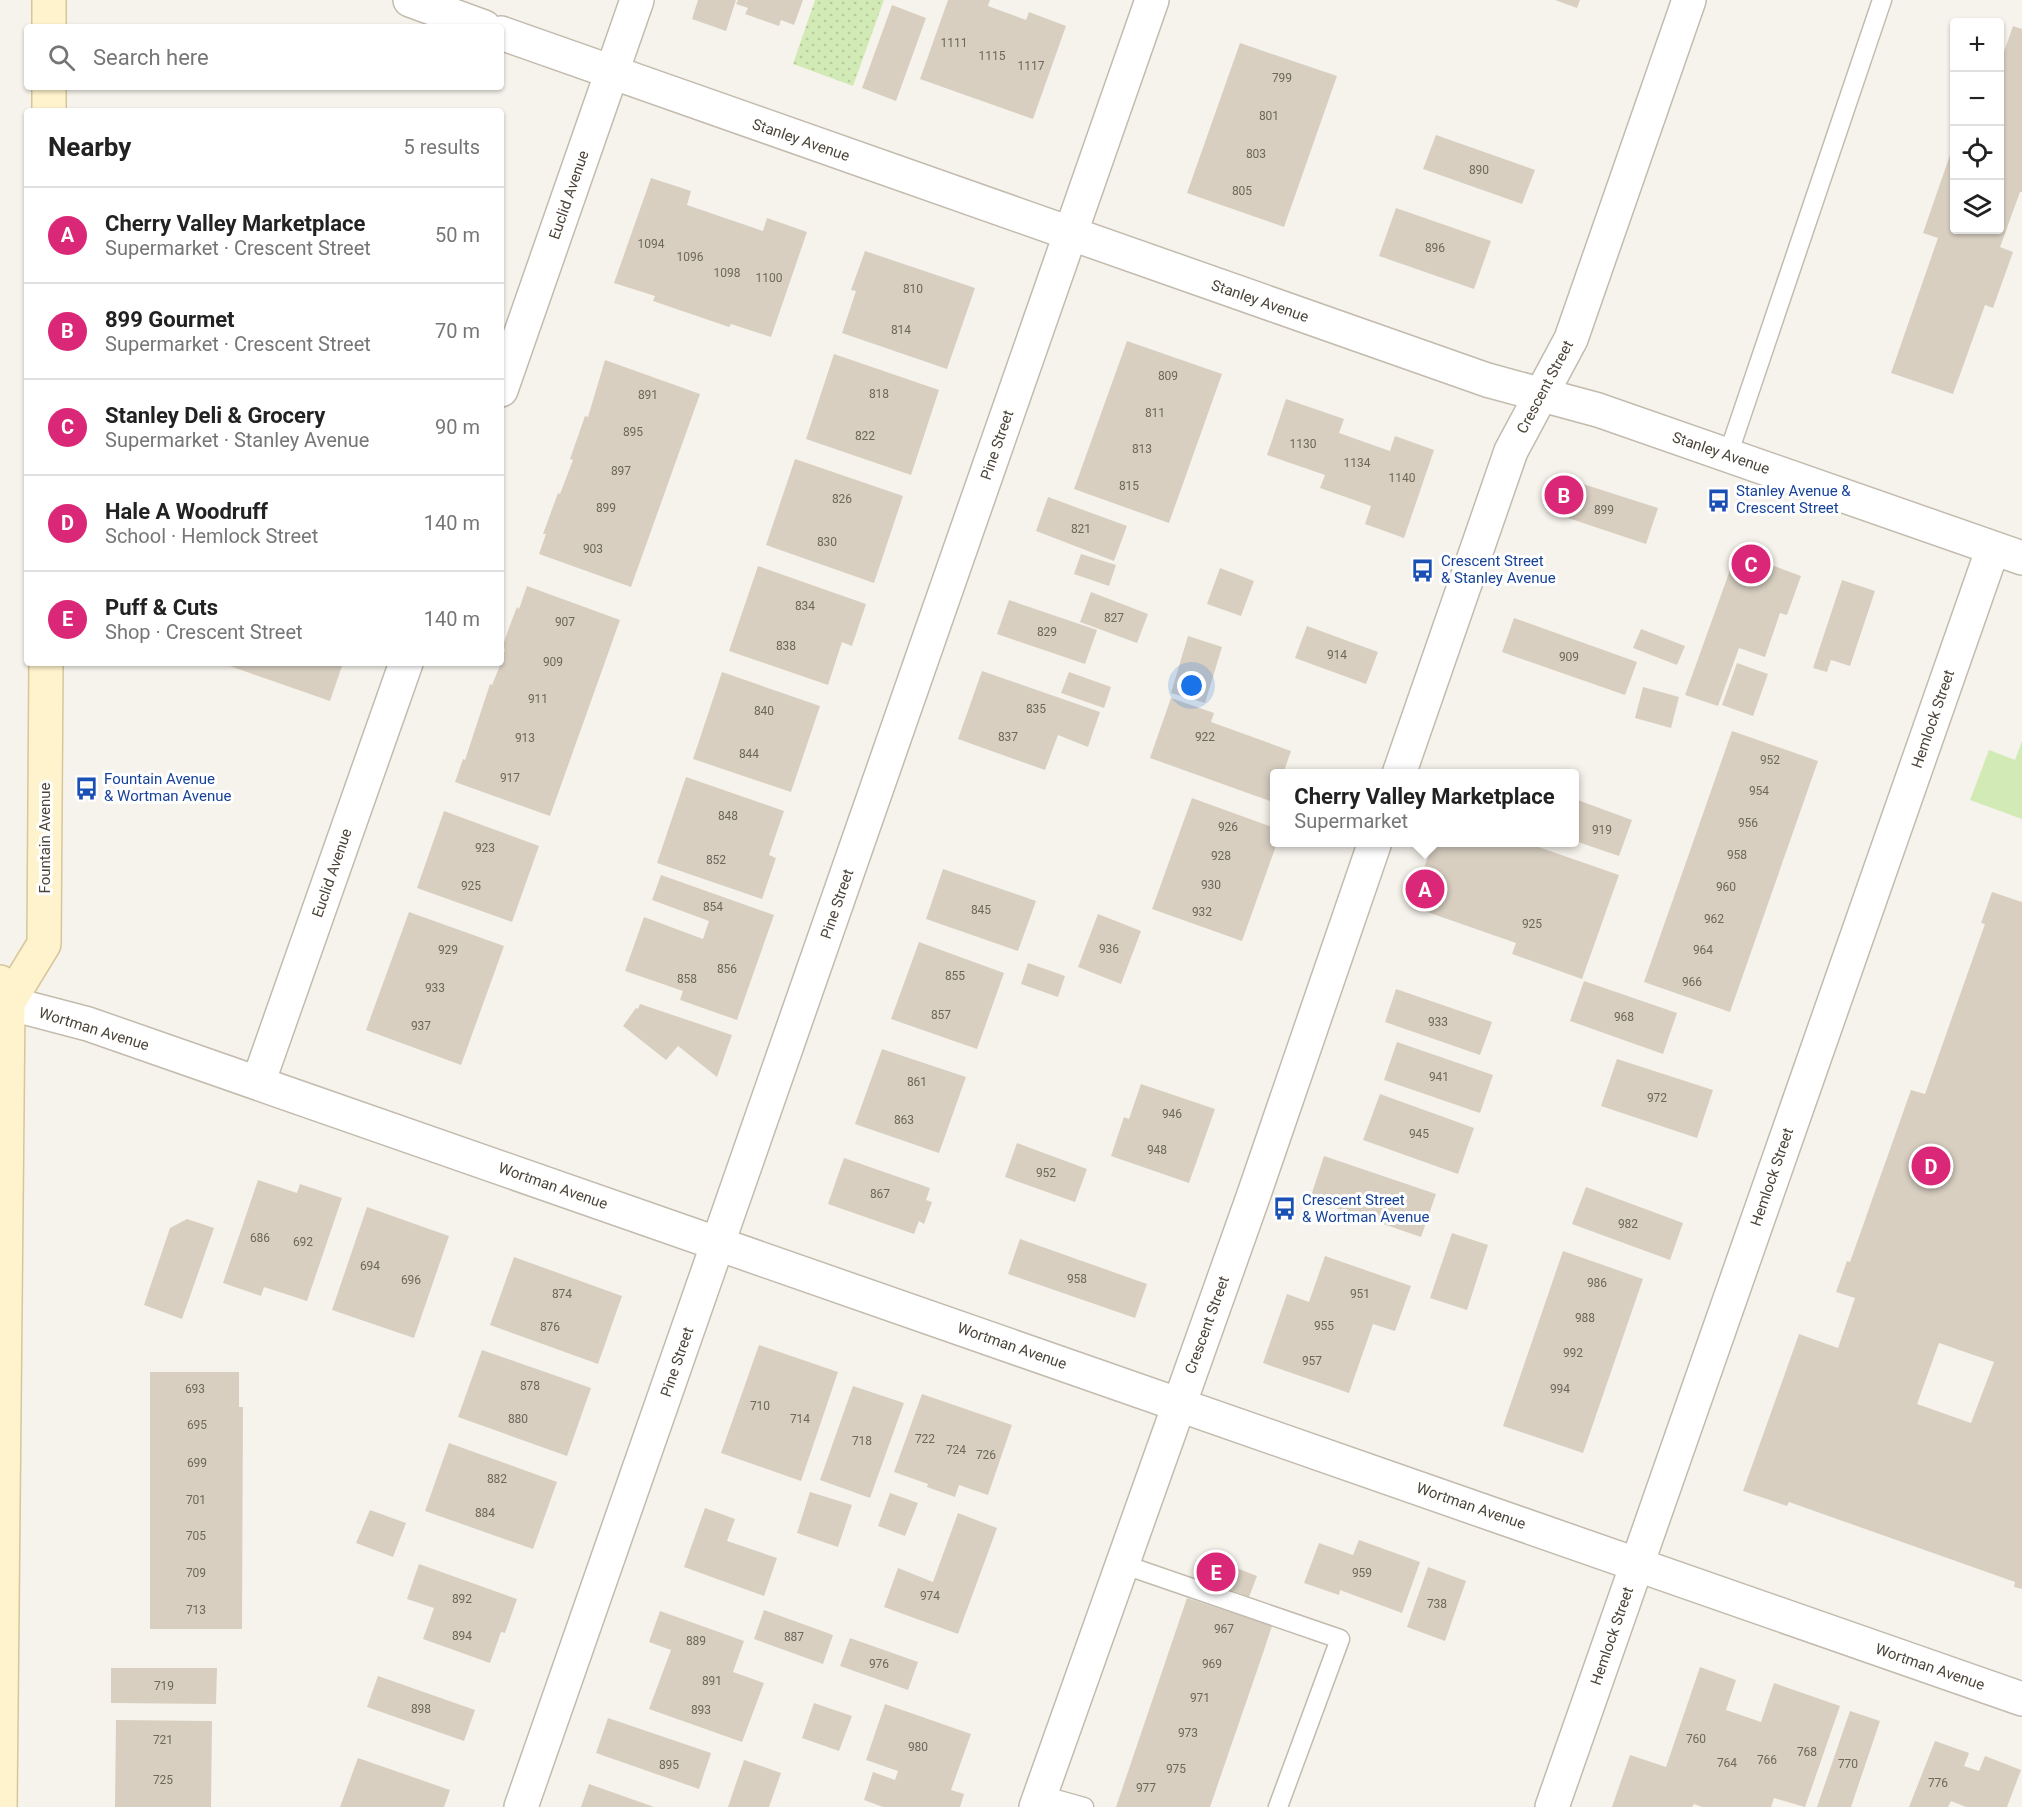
<!DOCTYPE html>
<html lang="en">
<head>
<meta charset="utf-8">
<style>
  :root { --surface:#fff; --page:#f2f2f2; --text:#222; --muted:#767676; --line:#e0e0e0; --accent:#db2777 }
  body { margin:0; font-family:Roboto,sans-serif; background:var(--page); color:var(--text) }
  .controls { position:absolute; right:18px; top:18px; display:grid; overflow:hidden; border-radius:6px; box-shadow:0 2px 4px #0004 }
  .controls button { width:54px; height:54px; display:grid; place-items:center; padding:0; border:0; border-bottom:2px solid var(--line); background:var(--surface); color:var(--text); font:30px sans-serif }
  .you { position:absolute; left:1192px; top:686px; width:21px; height:21px; margin:-15px; border:4px solid #fff; border-radius:50%; background:#1a73e8; box-shadow:0 0 0 9px #1a73e833 }
  .badge { display:grid; place-items:center; width:39px; height:39px; border-radius:50%; background:var(--accent); color:#fff; font-size:20px; font-weight:700 }
  .pin { position:absolute; translate:-50% -50%; border:3px solid #fff; box-shadow:0 2px 6px #0006 }
  .popup { position:absolute; left:1270px; top:769px; width:309px; height:78px; box-sizing:border-box; display:grid; place-content:center; border-radius:6px; background:var(--surface); filter:drop-shadow(0 2px 4px #0005); font-size:20px; white-space:nowrap; color:var(--muted) }
  .popup b { font-size:22px; color:var(--text) }
  .popup::after { content:''; position:absolute; left:50%; top:100%; margin-left:-12px; border:12px solid transparent; border-top-color:var(--surface) }
  .list { margin:0; padding:0; list-style:none }
  h2 { display:flex; justify-content:space-between; align-items:center; height:78px; margin:0; padding:0 24px; font-size:26px }
  h2 small { font-size:20px; font-weight:400; color:var(--muted) }
  .list li { display:grid; grid-template-columns:39px 1fr auto; gap:18px; align-items:center; box-sizing:border-box; height:96px; padding:0 24px; border-top:2px solid var(--line) }
  .list b { display:block; font-size:22px; white-space:nowrap }
  .list p { margin:0; font-size:20px; white-space:nowrap; color:var(--muted) }
  .list em { font-size:20px; font-style:normal; color:var(--muted) }
  .icon { flex:none; width:33px; height:33px; fill:none; stroke:currentColor; stroke-width:2; stroke-linecap:round; stroke-linejoin:round }
  .map { position:relative; flex:none; width:2022px; height:1807px; overflow:hidden }
  .search { position:absolute; background:var(--surface); box-shadow:0 2px 4px #0004; left:24px; top:24px; width:480px; height:66px; display:flex; align-items:center; gap:15px; box-sizing:border-box; padding:0 21px; border-radius:6px; color:var(--muted); font-size:22px }
  .panel { position:absolute; background:var(--surface); box-shadow:0 2px 4px #0004; left:24px; top:108px; width:480px; height:558px; border-radius:6px }
  .map>svg:first-child { display:block }
  .grass { fill:url(#grass-dots) }
  .park { fill:#d2eab5 }
  .building { fill:#d8cfc1; fill-rule:evenodd }
  .lines { fill:none; stroke-linecap:round; stroke-linejoin:round }
  .service-casing { stroke:#c2bbae; stroke-width:21 }
  .minor-casing { stroke:#c2bbae; stroke-width:36 }
  .secondary-casing { stroke:#d6c79b; stroke-width:36 }
  .service { stroke:#fff; stroke-width:18 }
  .minor { stroke:#fff; stroke-width:33 }
  .secondary { stroke:#fff3cd; stroke-width:33 }
  .labels { text-anchor:middle; stroke-width:6; stroke-linejoin:round; paint-order:stroke }
  .number-label { font-size:12px; fill:#6e675b }
  .street-label { font-size:15px; fill:#4b4439; stroke:#fff }
  .transit-label { font-size:15px; fill:#164399; stroke:#fff; text-anchor:start }
</style>
</head>
<body>
<div class="map">
<svg width="2022" height="1807" viewBox="0 0 2022 1807">
  <defs>
    <pattern id="grass-dots" width="8" height="8" patternUnits="userSpaceOnUse" patternTransform="scale(1.5)"><rect width="8" height="8" fill="#d2eab5"/><path d="M2 2h.1M6 6h.1" fill="none" stroke="#b6ca9c" stroke-width="1.8" stroke-linecap="round"/></pattern>
  </defs>
  <rect width="100%" height="100%" fill="#f6f3ec"/>
  <path class="grass" d="M815 0H884L853 86 793 64Z"/>
  <path class="park" d="M2022 741V819L1970 800 1989 750 2015 760Z"/>
  <path class="building" d="M698 0H736L726 31 692 19Z
    M738 0H803L794 25 781 20 779 26 745 14 748 8 736 4Z
    M948 0H990L988 6 1026 20 1029 12 1066 26 1033 119 920 79Z
    M1555 0H1580L1577 8Z
    M892 5 926 18 896 101 862 88Z
    M2013 26 2022 29V192H2020L2000 247 2013 252 1993 308 1985 305 1953 394 1891 373 1938 238 1923 233 1950 155 1954 157V230H2000V63Z
    M1240 43 1337 76 1284 227 1187 193Z
    M1436 135 1535 170 1522 204 1423 169Z
    M651 178 691 191 687 205 763 231 767 218 807 232 771 337 731 324 729 327 653 301 655 296 614 283Z
    M1396 208 1491 241 1474 289 1379 256Z
    M865 251 975 288 947 369 842 333 856 291 851 290Z
    M1127 341 1222 374 1169 523 1074 489Z
    M834 354 939 390 911 475 806 439Z
    M605 360 700 394 631 587 539 554 546 534H543L558 493 560 494 573 460 570 459 585 416 588 417Z
    M1286 399 1344 419 1339 433 1390 451 1395 436 1434 450 1404 538 1365 524 1371 506 1320 488 1325 475 1267 455Z
    M795 459 903 496 874 583 766 545Z
    M1561 477 1658 508 1646 544 1550 512Z
    M1048 497 1127 526 1114 561 1036 531Z
    M1738 548 1771 560 1769 564 1801 576 1787 615 1780 613 1765 657 1739 648 1718 706 1685 695Z
    M1081 554 1116 565 1109 586 1074 574Z
    M758 566 866 604 852 646 842 642 828 685 729 651Z
    M1220 568 1254 581 1241 616 1207 604Z
    M1842 580 1875 591 1850 666 1831 660 1827 672 1813 668Z
    M527 586 620 620 550 816 455 782 463 759 465 760 490 684 492 685 501 663 505 649 502 648 510 625 517 607 519 609Z
    M1091 592 1148 614 1137 643 1080 622Z
    M1009 600 1097 630 1085 664 997 634Z
    M1514 618 1637 662 1625 695 1502 652Z
    M1307 626 1378 652 1366 684 1295 658Z
    M1641 629 1685 646 1677 665 1633 648Z
    M1188 636 1222 647 1205 703 1171 693Z
    M228 663H343L330 701 227 665Z
    M1737 663 1768 674 1753 716 1722 705Z
    M982 671 1100 712 1088 747 1058 735 1045 770 958 739Z
    M722 672 820 706 791 792 693 759Z
    M1069 672 1111 687 1104 708 1061 693Z
    M1643 687 1679 697 1671 728 1635 718Z
    M1171 698 1214 713 1211 722 1291 751 1283 774H1275L1273 802 1150 758Z
    M1732 731 1818 761 1730 1012 1644 982Z
    M686 777 784 811 769 855 776 858 762 899 657 863Z
    M1192 798 1275 828V843H1277L1242 941 1152 909Z
    M1575 799 1632 820 1619 856 1575 841Z
    M444 811 539 846 512 922 417 888Z
    M1433 843H1527L1619 875 1582 979 1512 954 1516 943 1410 906Z
    M943 869 1036 901 1018 951 926 919Z
    M661 875 774 915 737 1020 680 1000 683 991 625 971 644 917 703 939 709 921 652 900Z
    M1992 892 2022 902V1589L2014 1587 2015 1582 1789 1502 1787 1506 1743 1491 1799 1334 1838 1348 1855 1298 1836 1292 1847 1261 1850 1262 1911 1090 1925 1094 1985 924 1981 923ZM1939 1343 1994 1362 1971 1423 1917 1404Z
    M409 912 504 946 461 1065 366 1030Z
    M1098 914 1141 931 1121 984 1078 967Z
    M919 942 1004 973 977 1049 891 1019Z
    M1028 963 1065 976 1058 997 1021 984Z
    M1584 981 1677 1013 1663 1054 1570 1021Z
    M1396 989 1492 1022 1480 1055 1385 1022Z
    M640 1004 732 1035 717 1077 678 1046 666 1060 623 1026 636 1008 638 1009Z
    M1397 1042 1493 1075 1480 1113 1384 1080Z
    M882 1049 966 1077 939 1153 855 1124Z
    M1617 1059 1713 1090 1697 1138 1601 1106Z
    M1141 1084 1215 1109 1189 1183 1111 1156 1124 1117 1129 1119Z
    M1380 1094 1474 1128 1458 1174 1363 1140Z
    M1017 1143 1087 1169 1075 1202 1005 1177Z
    M1324 1156 1436 1194 1421 1237 1310 1199Z
    M844 1158 930 1188 926 1200 932 1202 924 1224 919 1221 914 1234 828 1204Z
    M258 1180 297 1193 300 1184 342 1198 307 1301 264 1287 261 1296 223 1283Z
    M1586 1187 1683 1223 1670 1260 1572 1224Z
    M367 1207 449 1236 414 1338 332 1310Z
    M187 1219 214 1228 182 1319 144 1305 170 1228Z
    M1452 1233 1488 1245 1467 1310 1430 1298Z
    M1020 1239 1147 1284 1135 1318 1008 1274Z
    M1563 1251 1643 1279 1583 1453 1503 1426Z
    M1325 1256 1411 1286 1395 1331 1373 1324 1349 1393 1263 1363 1287 1294 1309 1302Z
    M514 1257 622 1296 598 1364 490 1325Z
    M759 1345 838 1372 801 1481 721 1453Z
    M482 1350 591 1388 567 1456 458 1417Z
    M150 1372H239V1407H243L242 1629H150Z
    M853 1386 904 1403 870 1498 820 1480Z
    M922 1394 1012 1425 988 1495 959 1485 955 1497 927 1487 928 1484 894 1472Z
    M449 1443 557 1482 533 1549 425 1511Z
    M810 1492 852 1505 838 1547 797 1533Z
    M890 1493 918 1503 905 1536 878 1526Z
    M705 1508 735 1519 727 1541 777 1558 764 1596 684 1567Z
    M370 1510 406 1523 393 1557 356 1543Z
    M958 1513 997 1528 958 1634 884 1607 898 1568 933 1582Z
    M1359 1540 1420 1562 1402 1613 1340 1590 1339 1595 1304 1583 1319 1543 1353 1555Z
    M1216 1560 1257 1576 1249 1597 1208 1581Z
    M419 1564 517 1599 505 1633 501 1632 490 1663 423 1639 434 1608 407 1599Z
    M1428 1567 1466 1581 1445 1641 1407 1627Z
    M1187 1598 1272 1626 1260 1662 1210 1807H1116Z
    M764 1610 833 1635 823 1664 754 1639Z
    M660 1611 744 1641 733 1672 764 1683 742 1742 649 1709 671 1650 649 1642Z
    M850 1638 918 1662 908 1690 840 1666Z
    M1700 1667 1736 1680 1726 1710 1761 1722 1774 1683 1840 1706 1805 1807 1774 1798 1771 1807H1702L1694 1804 1692 1807H1612L1630 1755 1666 1767Z
    M111 1668H217L216 1704 111 1703Z
    M378 1676 475 1710 464 1741 367 1707Z
    M814 1703 852 1716 839 1751 802 1738Z
    M885 1704 971 1734 951 1790 964 1794 960 1807H883L864 1800 873 1772 895 1780 898 1771 866 1760Z
    M1850 1711 1880 1721 1851 1807H1817Z
    M608 1718 711 1753 699 1789 596 1753Z
    M116 1720 212 1721 211 1807H115Z
    M1935 1741 1969 1753 1964 1766 1979 1771 1985 1756 2021 1770 2007 1807H1966L1951 1801 1948 1807H1909Z
    M358 1758 450 1790 444 1807H340Z
    M744 1760 781 1773 769 1807H728Z
    M589 1784 654 1807H581Z"/>
  <g class="lines">
    <defs>
      <path id="service" d="M1728 455 1882 0
        M1122 1564 1340 1639 1278 1807
        M1041 1795 1084 1807"/>
      <path id="minor" d="M410 0 484 27
        M501 33 1487 380 1598 410 2022 558
        M501 390 637 0
        M1399 774 1511 451 1571 339 1689 0
        M0 1001 88 1024 2022 1699
        M258 1083 406 663
        M521 1807 1152 0
        M1036 1807 1253 1197 1375 842
        M1552 1807 1993 548"/>
      <path id="secondary" d="M49 27V0
        M49 111V87
        M0 982 8 1003 0 1807
        M8 1003 44 944 46 663"/>
    </defs>
    <use href="#service" class="service-casing"/>
    <use href="#minor" class="minor-casing"/>
    <use href="#secondary" class="secondary-casing"/>
    <use href="#service" class="service"/>
    <use href="#minor" class="minor"/>
    <use href="#secondary" class="secondary"/>
  </g>
  <defs>
    <symbol id="bus-bare" viewBox="-9 -9 18 18"><path d="M-5-6H5V4H4V6H2V4H-2V6H-4V4H-5ZM-3.5-4V0h7V-4ZM-3.5 1.2v1.5H-2V1.2ZM2 1.2v1.5H3.5V1.2Z" fill="#1a4fb4" stroke="#fff" stroke-width="2.5" paint-order="stroke"/></symbol>
  </defs>
  <g fill-rule="evenodd">
    <use href="#bus-bare" x="1702" y="484" width="33" height="33"/>
    <use href="#bus-bare" x="1406" y="554" width="33" height="33"/>
    <use href="#bus-bare" x="70" y="772" width="33" height="33"/>
    <use href="#bus-bare" x="1268" y="1192" width="33" height="33"/>
  </g>
  <g class="labels">
    <g class="number-label">
      <text x="954" y="47">1111</text>
      <text x="992" y="60">1115</text>
      <text x="1031" y="70">1117</text>
      <text x="1282" y="82">799</text>
      <text x="1269" y="120">801</text>
      <text x="1256" y="158">803</text>
      <text x="1479" y="174">890</text>
      <text x="1242" y="195">805</text>
      <text x="651" y="248">1094</text>
      <text x="1435" y="252">896</text>
      <text x="690" y="261">1096</text>
      <text x="727" y="277">1098</text>
      <text x="769" y="282">1100</text>
      <text x="913" y="293">810</text>
      <text x="901" y="334">814</text>
      <text x="1168" y="380">809</text>
      <text x="879" y="398">818</text>
      <text x="648" y="399">891</text>
      <text x="1155" y="417">811</text>
      <text x="633" y="436">895</text>
      <text x="865" y="440">822</text>
      <text x="1303" y="448">1130</text>
      <text x="1142" y="453">813</text>
      <text x="1357" y="467">1134</text>
      <text x="621" y="475">897</text>
      <text x="1402" y="482">1140</text>
      <text x="1129" y="490">815</text>
      <text x="842" y="503">826</text>
      <text x="606" y="512">899</text>
      <text x="1604" y="514">899</text>
      <text x="1081" y="533">821</text>
      <text x="827" y="546">830</text>
      <text x="593" y="553">903</text>
      <text x="805" y="610">834</text>
      <text x="1114" y="622">827</text>
      <text x="565" y="626">907</text>
      <text x="1047" y="636">829</text>
      <text x="786" y="650">838</text>
      <text x="1337" y="659">914</text>
      <text x="1569" y="661">909</text>
      <text x="553" y="666">909</text>
      <text x="538" y="703">911</text>
      <text x="1036" y="713">835</text>
      <text x="764" y="715">840</text>
      <text x="1008" y="741">837</text>
      <text x="1205" y="741">922</text>
      <text x="525" y="742">913</text>
      <text x="749" y="758">844</text>
      <text x="1770" y="764">952</text>
      <text x="510" y="782">917</text>
      <text x="1759" y="795">954</text>
      <text x="728" y="820">848</text>
      <text x="1748" y="827">956</text>
      <text x="1228" y="831">926</text>
      <text x="1602" y="834">919</text>
      <text x="485" y="852">923</text>
      <text x="1737" y="859">958</text>
      <text x="1221" y="860">928</text>
      <text x="716" y="864">852</text>
      <text x="1211" y="889">930</text>
      <text x="471" y="890">925</text>
      <text x="1726" y="891">960</text>
      <text x="713" y="911">854</text>
      <text x="981" y="914">845</text>
      <text x="1202" y="916">932</text>
      <text x="1714" y="923">962</text>
      <text x="1532" y="928">925</text>
      <text x="1109" y="953">936</text>
      <text x="448" y="954">929</text>
      <text x="1703" y="954">964</text>
      <text x="727" y="973">856</text>
      <text x="955" y="980">855</text>
      <text x="687" y="983">858</text>
      <text x="1692" y="986">966</text>
      <text x="435" y="992">933</text>
      <text x="941" y="1019">857</text>
      <text x="1624" y="1021">968</text>
      <text x="1438" y="1026">933</text>
      <text x="421" y="1030">937</text>
      <text x="1439" y="1081">941</text>
      <text x="917" y="1086">861</text>
      <text x="1657" y="1102">972</text>
      <text x="1172" y="1118">946</text>
      <text x="904" y="1124">863</text>
      <text x="1419" y="1138">945</text>
      <text x="1157" y="1154">948</text>
      <text x="1046" y="1177">952</text>
      <text x="880" y="1198">867</text>
      <text x="1628" y="1228">982</text>
      <text x="260" y="1242">686</text>
      <text x="303" y="1246">692</text>
      <text x="370" y="1270">694</text>
      <text x="1077" y="1283">958</text>
      <text x="411" y="1284">696</text>
      <text x="1597" y="1287">986</text>
      <text x="562" y="1298">874</text>
      <text x="1360" y="1298">951</text>
      <text x="1585" y="1322">988</text>
      <text x="1324" y="1330">955</text>
      <text x="550" y="1331">876</text>
      <text x="1573" y="1357">992</text>
      <text x="1312" y="1365">957</text>
      <text x="530" y="1390">878</text>
      <text x="195" y="1393">693</text>
      <text x="1560" y="1393">994</text>
      <text x="760" y="1410">710</text>
      <text x="518" y="1423">880</text>
      <text x="800" y="1423">714</text>
      <text x="197" y="1429">695</text>
      <text x="925" y="1443">722</text>
      <text x="862" y="1445">718</text>
      <text x="956" y="1454">724</text>
      <text x="986" y="1459">726</text>
      <text x="197" y="1467">699</text>
      <text x="497" y="1483">882</text>
      <text x="196" y="1504">701</text>
      <text x="485" y="1517">884</text>
      <text x="196" y="1540">705</text>
      <text x="196" y="1577">709</text>
      <text x="1362" y="1577">959</text>
      <text x="930" y="1600">974</text>
      <text x="462" y="1603">892</text>
      <text x="1437" y="1608">738</text>
      <text x="196" y="1614">713</text>
      <text x="1224" y="1633">967</text>
      <text x="462" y="1640">894</text>
      <text x="794" y="1641">887</text>
      <text x="696" y="1645">889</text>
      <text x="879" y="1668">976</text>
      <text x="1212" y="1668">969</text>
      <text x="712" y="1685">891</text>
      <text x="164" y="1690">719</text>
      <text x="1200" y="1702">971</text>
      <text x="421" y="1713">898</text>
      <text x="701" y="1714">893</text>
      <text x="1188" y="1737">973</text>
      <text x="1696" y="1743">760</text>
      <text x="163" y="1744">721</text>
      <text x="918" y="1751">980</text>
      <text x="1807" y="1756">768</text>
      <text x="1767" y="1764">766</text>
      <text x="1727" y="1767">764</text>
      <text x="1848" y="1768">770</text>
      <text x="669" y="1769">895</text>
      <text x="1176" y="1773">975</text>
      <text x="163" y="1784">725</text>
      <text x="1938" y="1787">776</text>
      <text x="1146" y="1792">977</text>
    </g>
    <g class="street-label">
      <text transform="translate(801 140) rotate(19)" y="5">Stanley Avenue</text>
      <text transform="translate(569 195) rotate(-71)" y="5">Euclid Avenue</text>
      <text transform="translate(1260 301) rotate(19)" y="5">Stanley Avenue</text>
      <text transform="translate(1545 387) rotate(-62)" y="5">Crescent Street</text>
      <text transform="translate(997 445) rotate(-71)" y="5">Pine Street</text>
      <text transform="translate(1721 453) rotate(19)" y="5">Stanley Avenue</text>
      <text transform="translate(1933 719) rotate(-71)" y="5">Hemlock Street</text>
      <text transform="translate(45 838) rotate(-90)" y="5">Fountain Avenue</text>
      <text transform="translate(332 873) rotate(-71)" y="5">Euclid Avenue</text>
      <text transform="translate(837 904) rotate(-71)" y="5">Pine Street</text>
      <text transform="translate(94 1029) rotate(17)" y="5">Wortman Avenue</text>
      <text transform="translate(1772 1177) rotate(-71)" y="5">Hemlock Street</text>
      <text transform="translate(553 1186) rotate(19)" y="5">Wortman Avenue</text>
      <text transform="translate(1207 1325) rotate(-70)" y="5">Crescent Street</text>
      <text transform="translate(1012 1346) rotate(19)" y="5">Wortman Avenue</text>
      <text transform="translate(677 1362) rotate(-71)" y="5">Pine Street</text>
      <text transform="translate(1471 1506) rotate(19)" y="5">Wortman Avenue</text>
      <text transform="translate(1612 1636) rotate(-71)" y="5">Hemlock Street</text>
      <text transform="translate(1930 1667) rotate(19)" y="5">Wortman Avenue</text>
    </g>
    <g class="transit-label">
      <text x="1736" y="496">Stanley Avenue &amp;<tspan x="1736" dy="17">Crescent Street</tspan></text>
      <text x="1441" y="566">Crescent Street<tspan x="1441" dy="17">&amp; Stanley Avenue</tspan></text>
      <text x="104" y="784">Fountain Avenue<tspan x="104" dy="17">&amp; Wortman Avenue</tspan></text>
      <text x="1302" y="1205">Crescent Street<tspan x="1302" dy="17">&amp; Wortman Avenue</tspan></text>
    </g>
  </g>
</svg>
<div class="controls">
<button>+</button>
<button>−</button>
<button><svg class="icon" aria-label="locate" viewBox="0 0 24 24"><circle cx="12" cy="12" r="6"/><path d="M12 2v4M12 18v4M2 12h4M18 12h4"/></svg></button>
<button><svg class="icon" aria-label="layers" viewBox="0 0 24 24"><path d="M12 4l9 5-9 5-9-5zM3 14l9 5 9-5"/></svg></button>
</div>
<div class="you"></div>
<div class="pin badge" style="left:1425px;top:889px">A</div>
<div class="popup"><b>Cherry Valley Marketplace</b>Supermarket</div>
<div class="pin badge" style="left:1564px;top:495px">B</div>
<div class="pin badge" style="left:1751px;top:564px">C</div>
<div class="pin badge" style="left:1931px;top:1166px">D</div>
<div class="pin badge" style="left:1216px;top:1572px">E</div>
<div class="search"><svg class="icon" aria-label="search" viewBox="0 0 24 24"><circle cx="10" cy="10" r="6"/><path d="M15 15l6 6"/></svg>Search here</div>
<section class="panel">
<h2>Nearby<small>5 results</small></h2>
<ul class="list">
<li><span class="badge">A</span><div><b>Cherry Valley Marketplace</b><p>Supermarket · Crescent Street</p></div><em>50 m</em></li>
<li><span class="badge">B</span><div><b>899 Gourmet</b><p>Supermarket · Crescent Street</p></div><em>70 m</em></li>
<li><span class="badge">C</span><div><b>Stanley Deli &amp; Grocery</b><p>Supermarket · Stanley Avenue</p></div><em>90 m</em></li>
<li><span class="badge">D</span><div><b>Hale A Woodruff</b><p>School · Hemlock Street</p></div><em>140 m</em></li>
<li><span class="badge">E</span><div><b>Puff &amp; Cuts</b><p>Shop · Crescent Street</p></div><em>140 m</em></li>
</ul>
</section>
</div>
</body>
</html>
